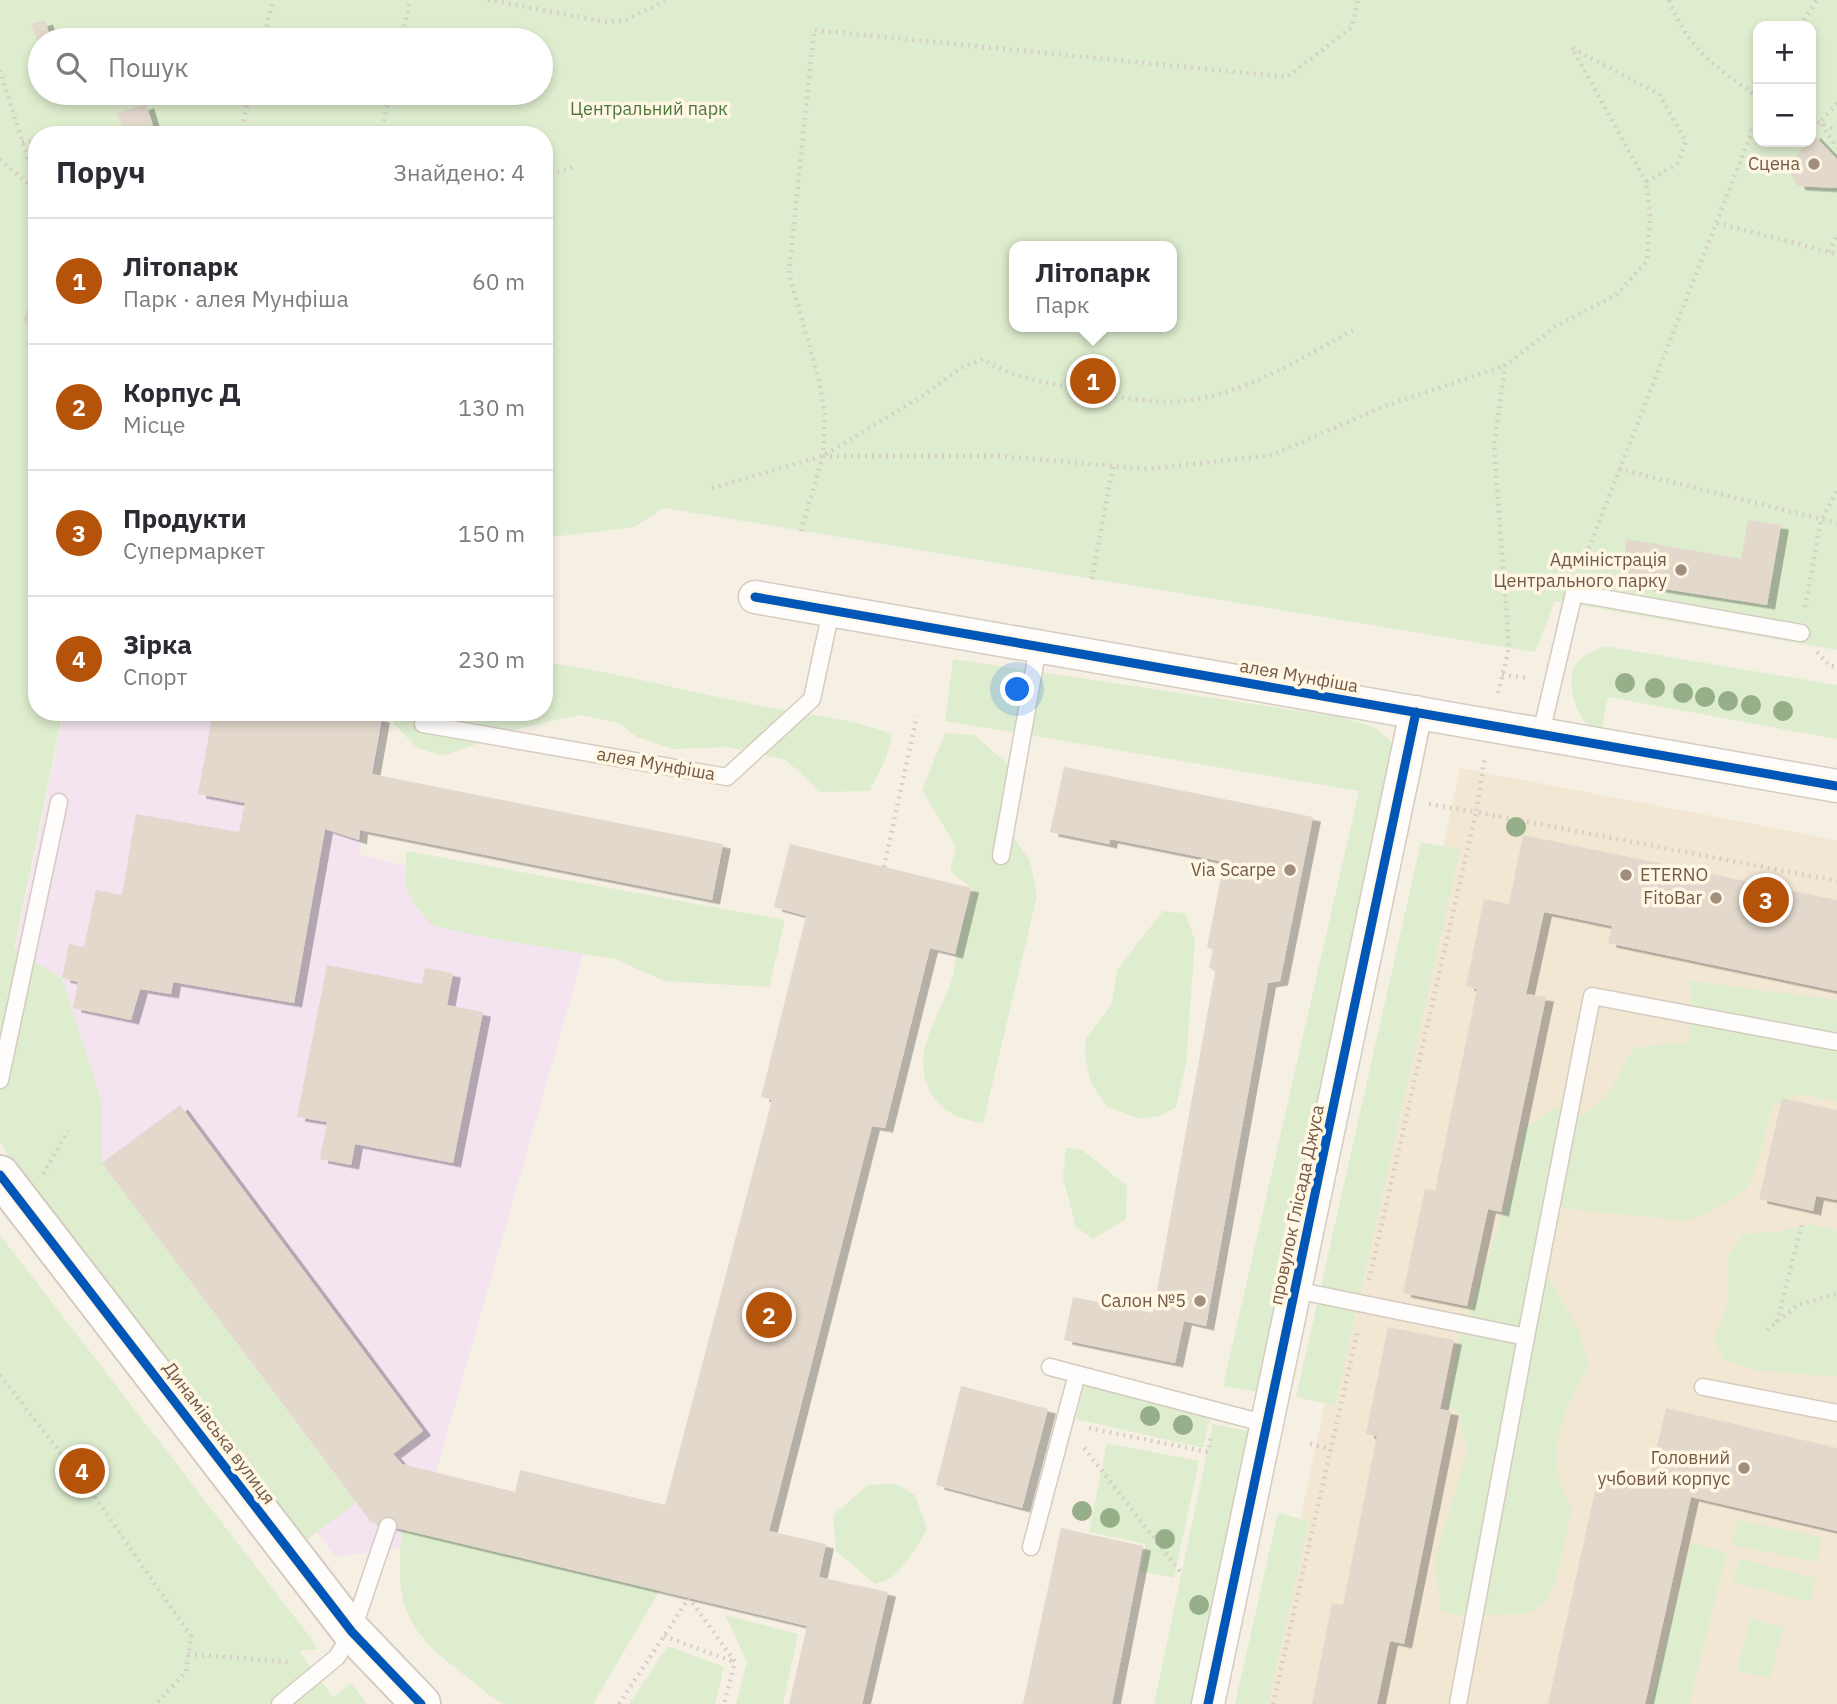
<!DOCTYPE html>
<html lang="uk">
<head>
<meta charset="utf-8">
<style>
  :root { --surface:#fff; --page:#f2f2f3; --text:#2b2b33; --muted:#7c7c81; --line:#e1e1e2; --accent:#b45309 }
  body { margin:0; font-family:"IBM Plex Sans",sans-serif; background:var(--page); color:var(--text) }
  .controls { position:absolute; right:21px; top:21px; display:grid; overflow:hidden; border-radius:14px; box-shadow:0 4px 10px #0003 }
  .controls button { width:63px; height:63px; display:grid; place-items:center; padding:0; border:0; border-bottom:2px solid var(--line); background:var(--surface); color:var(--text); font:35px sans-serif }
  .you { position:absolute; left:1018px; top:690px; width:24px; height:24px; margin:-18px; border:5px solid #fff; border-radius:50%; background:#1a73e8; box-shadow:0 0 0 10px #1a73e833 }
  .badge { display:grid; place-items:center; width:46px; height:46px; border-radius:50%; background:var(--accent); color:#fff; font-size:23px; font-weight:700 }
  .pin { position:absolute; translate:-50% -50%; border:4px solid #fff; box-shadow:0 2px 7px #0006 }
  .popup { position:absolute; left:1009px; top:241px; width:168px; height:91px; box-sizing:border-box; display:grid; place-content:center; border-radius:14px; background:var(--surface); filter:drop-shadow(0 2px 5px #0005); font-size:23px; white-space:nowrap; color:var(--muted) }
  .popup b { font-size:26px; color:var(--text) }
  .popup::after { content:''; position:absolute; left:50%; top:100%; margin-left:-14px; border:14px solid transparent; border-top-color:var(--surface) }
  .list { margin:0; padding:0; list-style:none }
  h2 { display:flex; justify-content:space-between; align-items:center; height:91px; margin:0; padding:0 28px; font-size:30px }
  h2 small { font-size:23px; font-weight:400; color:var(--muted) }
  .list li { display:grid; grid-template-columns:46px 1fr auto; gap:21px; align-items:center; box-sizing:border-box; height:126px; padding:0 28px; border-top:2px solid var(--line) }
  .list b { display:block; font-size:26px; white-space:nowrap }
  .list p { margin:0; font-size:23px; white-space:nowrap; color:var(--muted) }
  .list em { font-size:23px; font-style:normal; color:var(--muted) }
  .icon { flex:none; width:38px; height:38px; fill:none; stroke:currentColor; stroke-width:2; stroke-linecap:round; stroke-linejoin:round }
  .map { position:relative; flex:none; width:1837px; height:1704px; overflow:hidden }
  .search { position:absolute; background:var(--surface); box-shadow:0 4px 10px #0003; left:28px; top:28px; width:525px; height:77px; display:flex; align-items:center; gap:18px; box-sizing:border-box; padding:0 24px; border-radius:38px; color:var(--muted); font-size:26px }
  .panel { position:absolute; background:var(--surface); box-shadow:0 4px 10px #0003; left:28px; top:126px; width:525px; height:595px; border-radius:28px }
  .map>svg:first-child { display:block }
  .residential { fill:#f2e7d3 }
  .education { fill:#f3e4f0 }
  .green { fill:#deedce; fill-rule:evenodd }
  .building { fill:#e2d8cc; filter:url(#shadow) }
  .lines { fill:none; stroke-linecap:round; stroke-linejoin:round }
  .service-casing { stroke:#d5cbc0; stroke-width:19 }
  .minor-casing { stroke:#d5cbc0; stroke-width:35 }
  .tertiary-casing { stroke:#d5cbc0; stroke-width:42 }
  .path { stroke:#d7cfc7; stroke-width:4.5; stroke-dasharray:2 5; stroke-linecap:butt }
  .service { stroke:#fefdfb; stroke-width:16 }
  .minor { stroke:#fefdfb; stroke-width:32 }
  .tertiary { stroke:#fefdfb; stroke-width:38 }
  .cycleway-casing { stroke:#fff7e4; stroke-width:13 }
  .cycleway { stroke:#0057b8; stroke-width:9 }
  .tree { fill:#97af88 }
  .poi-dot { fill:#a18e7d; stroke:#fff7e4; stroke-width:2.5 }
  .labels { text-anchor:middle; stroke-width:7; stroke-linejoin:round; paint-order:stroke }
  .park-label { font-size:18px; fill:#49793d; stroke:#fff7e4 }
  .poi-label { font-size:18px; fill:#735a45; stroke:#fff7e4; text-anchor:end }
  .street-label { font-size:18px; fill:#735a45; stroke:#fff7e4 }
</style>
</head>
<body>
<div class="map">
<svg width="1837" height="1704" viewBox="0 0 1837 1704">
  <defs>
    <filter id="shadow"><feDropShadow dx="8" dy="4.5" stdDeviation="0" flood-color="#0004"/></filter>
  </defs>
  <rect width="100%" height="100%" fill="#f6f0e4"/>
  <path class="residential" d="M1460 768 1837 840V1704H1261Z"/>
  <path class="education" d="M64 712H385L359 854 595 913 415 1546 336 1557 0 1125V1023Z"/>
  <path class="green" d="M0 0H1837V650L1555 601 1535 652 664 508 634 527 544 538V135H37V712H63L14 949 62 978 101 1099 102 1163 356 1503 305 1541 17 1174 0 1141ZM1758 26H1811V142H1758ZM40 40H541V93H40ZM1014 246H1172V327H1014Z
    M1604 646 1837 685V739L1608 697 1601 731C1597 729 1590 726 1586 723 1574 711 1566 678 1576 664 1582 655 1595 651 1604 646Z
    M953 659 1341 717 1376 728 1397 747 1258 1392 1223 1386 1359 791 945 721Z
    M544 662C616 672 685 691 756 705 802 714 848 717 892 734L886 758 870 791 821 792 786 760 729 747 673 749 637 737 619 723 580 715 521 728 443 756 417 748 394 724V712H544Z
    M945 733 974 735 1013 768 1003 821 1030 861 1037 896 983 1123C963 1120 943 1113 932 1095 908 1054 939 1019 952 979 956 965 956 950 959 936 962 920 969 905 974 890L950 871 956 847 922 790Z
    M1421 842 1460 850 1335 1406 1296 1397Z
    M406 851 785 920 769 987 664 981 615 959 489 938 433 926 416 907 406 887Z
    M1163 911 1185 913 1195 940 1186 1064 1176 1107 1160 1116 1141 1119 1107 1107 1091 1083 1085 1056 1086 1039 1112 1004 1117 970Z
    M1690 981 1837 1000V1101L1800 1094 1772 1106 1758 1162 1749 1184 1744 1191 1714 1209 1687 1221 1559 1208 1547 1274 1579 1331 1589 1366C1562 1411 1541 1460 1572 1508L1555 1585 1543 1603 1527 1614 1457 1615 1440 1610 1436 1556 1468 1449 1462 1433 1460 1415 1447 1404 1457 1345 1518 1173 1522 1131 1555 1108 1585 1115 1609 1093 1633 1048 1688 1042 1692 1015Z
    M1066 1148 1082 1150 1127 1186 1126 1219 1093 1239 1076 1227 1063 1178Z
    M1811 1224 1837 1231V1377L1756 1370 1724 1360 1714 1341 1728 1303 1727 1257 1743 1234 1774 1232Z
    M0 1235 307 1633 318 1649 299 1651 333 1697 351 1683 367 1704H0Z
    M1084 1385 1211 1414 1203 1448 1076 1419Z
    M1213 1424 1253 1432 1196 1704H1154Z
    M1107 1443 1199 1461 1174 1578 1140 1571 1146 1544 1089 1532Z
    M896 1484 915 1495 927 1529C915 1549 900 1580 875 1584L836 1551 833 1515 868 1485Z
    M1278 1513 1309 1521 1268 1704H1235Z
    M1737 1520 1822 1537 1817 1562 1732 1545Z
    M402 1529 660 1590 593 1704C567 1704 530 1704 506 1704 494 1702 480 1686 470 1679 406 1632 394 1609 402 1529Z
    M1691 1543 1727 1553 1689 1704H1650Z
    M1739 1559 1816 1578 1810 1602 1733 1582Z
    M725 1615 798 1634 783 1704H736L747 1662Z
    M1750 1619 1783 1627 1770 1678 1737 1671Z
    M668 1646 724 1667 715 1704H629Z"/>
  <path class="building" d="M45 20 51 40H40V49L31 24Z
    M146 104 154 129 125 135 117 113Z
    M1812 133 1837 159V188L1798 186 1788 169 1806 142H1811Z
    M27 309 37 313 34 326 23 322Z
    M1748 520 1781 525 1767 605 1620 582 1627 539 1741 559Z
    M213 712H354L382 718 372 774 723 844 712 900 360 830 359 840 325 829 294 1003 173 982 171 994 140 989 131 1020 73 1008 78 982 62 978 69 944 84 947 96 890 122 895 136 814 239 832 245 803 198 794Z
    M1064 767 1313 817 1280 981 1268 983 1206 1326 1184 1321 1175 1363 1064 1340 1073 1297 1153 1313 1215 972 1209 967 1213 949 1207 948 1221 877 1227 878 1230 863 1110 839 1109 844 1050 832Z
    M1523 835 1837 900V991L1608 943 1612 926 1544 912 1526 994 1546 997 1501 1212 1488 1209 1467 1306 1403 1293 1425 1189 1435 1191 1477 989 1466 986 1484 899 1509 904Z
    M790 844 971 888 955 954 930 948 885 1128 872 1126 769 1531 826 1544 819 1577 888 1592 862 1704H789L807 1626 371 1522 102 1163 180 1105 423 1431 393 1454 402 1464 515 1492 520 1470 665 1505 772 1100 761 1097 806 916 774 907Z
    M327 965 422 984 425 968 453 973 447 1005 483 1012 453 1163 355 1144 351 1165 320 1159 327 1122 297 1117Z
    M1782 1098 1837 1110V1200L1816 1196 1813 1211 1759 1199Z
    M1388 1327 1454 1340 1440 1409 1451 1411 1404 1644 1390 1641 1377 1704H1312L1332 1603 1343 1605 1377 1436 1366 1434Z
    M961 1386 1048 1409 1022 1508 936 1485Z
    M1666 1408 1837 1448V1531L1691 1497 1645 1704H1548L1597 1482 1647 1487Z
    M1061 1528 1143 1546 1112 1704H1023Z"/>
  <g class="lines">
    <defs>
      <path id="service" d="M423 724 727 777 812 699 831 611
        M1541 733 1574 593 1801 633
        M1001 856 1038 647
        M0 1080 59 802
        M1295 1290 1526 1337 1458 1704
        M1526 1337 1592 996 1837 1042
        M1050 1367 1267 1424
        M1703 1387 1837 1413
        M1031 1547 1077 1374
        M280 1704 337 1657 352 1632 388 1526"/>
      <path id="minor" d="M755 597 1837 786
        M1208 1704 1416 712"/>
      <path id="tertiary" d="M0 1175 352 1632 421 1704"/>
    </defs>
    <use href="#service" class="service-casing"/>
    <use href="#minor" class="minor-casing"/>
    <use href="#tertiary" class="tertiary-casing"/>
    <path class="path" d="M488 0 607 22 626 20 666 0
      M1669 0C1688 50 1716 67 1758 97
      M1800 26 1817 0
      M263 40 273 0
      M401 40 410 0
      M0 70 37 189
      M1837 103 1820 122 1837 148
      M1811 119 1837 130
      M240 135 250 93
      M381 135 390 93
      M22 142 37 141
      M0 159 37 192
      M544 177 573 167
      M1717 223 1837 254
      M1829 252 1837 234
      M823 456H999L1149 469 1272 455 1382 407 1504 366
      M1619 469 1837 523
      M712 488 823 456 927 393 960 368 983 359C1007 376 1040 381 1069 387 1105 394 1144 404 1181 401 1242 396 1300 359 1353 330
      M801 531 823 456 825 416 820 384 789 273 814 30 1287 77 1352 27 1358 0
      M1581 568 1758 116
      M1092 579 1113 466
      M1805 607 1821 520 1837 491
      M1817 652 1830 666 1837 667
      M1502 675 1529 678
      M1498 693 1509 648 1494 445 1505 366 1556 326 1616 295 1647 261 1650 216 1646 182 1677 164 1686 142 1659 94 1572 48 1646 182
      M1429 804 1476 812 1485 757
      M884 867 917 716
      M43 1174 68 1131
      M1369 1280 1476 812 1837 881
      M1777 1322 1802 1223
      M1767 1330 1798 1305 1837 1294
      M0 1375 94 1496 191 1636 186 1672 156 1704
      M1089 1428 1208 1452 1211 1435
      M1310 1444 1331 1449
      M1084 1448 1182 1574
      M664 1636 734 1662
      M188 1654 289 1662
      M619 1704 689 1598 735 1662 724 1704
      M1273 1704 1358 1329"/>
    <use href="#service" class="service"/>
    <use href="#minor" class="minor"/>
    <use href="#tertiary" class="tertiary"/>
    <defs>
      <path id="cycleway" d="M755 597 1837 786
        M0 1175 352 1632 421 1704
        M1208 1704 1416 712"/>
    </defs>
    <use href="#cycleway" class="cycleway-casing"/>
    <use href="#cycleway" class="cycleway"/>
  </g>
  <g class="tree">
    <circle cx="1625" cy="683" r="10"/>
    <circle cx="1655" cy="688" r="10"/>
    <circle cx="1683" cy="693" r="10"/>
    <circle cx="1705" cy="697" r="10"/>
    <circle cx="1728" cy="701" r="10"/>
    <circle cx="1751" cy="705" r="10"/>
    <circle cx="1783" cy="711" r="10"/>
    <circle cx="1516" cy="827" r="10"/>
    <circle cx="1150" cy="1416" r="10"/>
    <circle cx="1183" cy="1425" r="10"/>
    <circle cx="1082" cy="1511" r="10"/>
    <circle cx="1110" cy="1518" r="10"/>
    <circle cx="1165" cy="1539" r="10"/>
    <circle cx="1199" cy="1605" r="10"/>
  </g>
  <g class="poi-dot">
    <circle cx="1814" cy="164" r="7"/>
    <circle cx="1681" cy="570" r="7"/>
    <circle cx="1290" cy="870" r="7"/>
    <circle cx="1626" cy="875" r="7"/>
    <circle cx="1716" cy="898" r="7"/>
    <circle cx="1200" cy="1301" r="7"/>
    <circle cx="1744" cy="1468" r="7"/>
  </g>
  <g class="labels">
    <g class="park-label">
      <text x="649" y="115">Центральний парк</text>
    </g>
    <g class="poi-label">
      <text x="1800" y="170">Сцена</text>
      <text x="1667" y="566">Адміністрація<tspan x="1667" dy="21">Центрального парку</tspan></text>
      <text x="1276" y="876">Via Scarpe</text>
      <text x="1640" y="881" text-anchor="start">ETERNO</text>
      <text x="1702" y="904">FitoBar</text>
      <text x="1186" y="1307">Салон №5</text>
      <text x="1730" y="1464">Головний<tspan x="1730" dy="21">учбовий корпус</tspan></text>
    </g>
    <g class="street-label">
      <text transform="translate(1299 676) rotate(10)" y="6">алея Мунфіша</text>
      <text transform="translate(656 764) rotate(10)" y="6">алея Мунфіша</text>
      <text transform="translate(1297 1205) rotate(-78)" y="6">провулок Глісада Джуса</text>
      <text transform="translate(219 1433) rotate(53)" y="6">Динамівська вулиця</text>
    </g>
  </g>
</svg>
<div class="controls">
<button>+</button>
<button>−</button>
</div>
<div class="you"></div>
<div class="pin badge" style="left:1093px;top:381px">1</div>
<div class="popup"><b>Літопарк</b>Парк</div>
<div class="pin badge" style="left:769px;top:1315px">2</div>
<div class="pin badge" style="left:1766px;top:900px">3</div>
<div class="pin badge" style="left:82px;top:1471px">4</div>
<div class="search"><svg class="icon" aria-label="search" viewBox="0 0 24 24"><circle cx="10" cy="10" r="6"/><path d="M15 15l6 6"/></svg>Пошук</div>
<section class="panel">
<h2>Поруч<small>Знайдено: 4</small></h2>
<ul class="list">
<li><span class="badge">1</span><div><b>Літопарк</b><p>Парк · алея Мунфіша</p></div><em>60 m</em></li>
<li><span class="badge">2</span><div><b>Корпус Д</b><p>Місце</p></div><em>130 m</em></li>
<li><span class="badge">3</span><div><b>Продукти</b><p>Супермаркет</p></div><em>150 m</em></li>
<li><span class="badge">4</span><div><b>Зірка</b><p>Спорт</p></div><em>230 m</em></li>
</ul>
</section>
</div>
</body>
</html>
